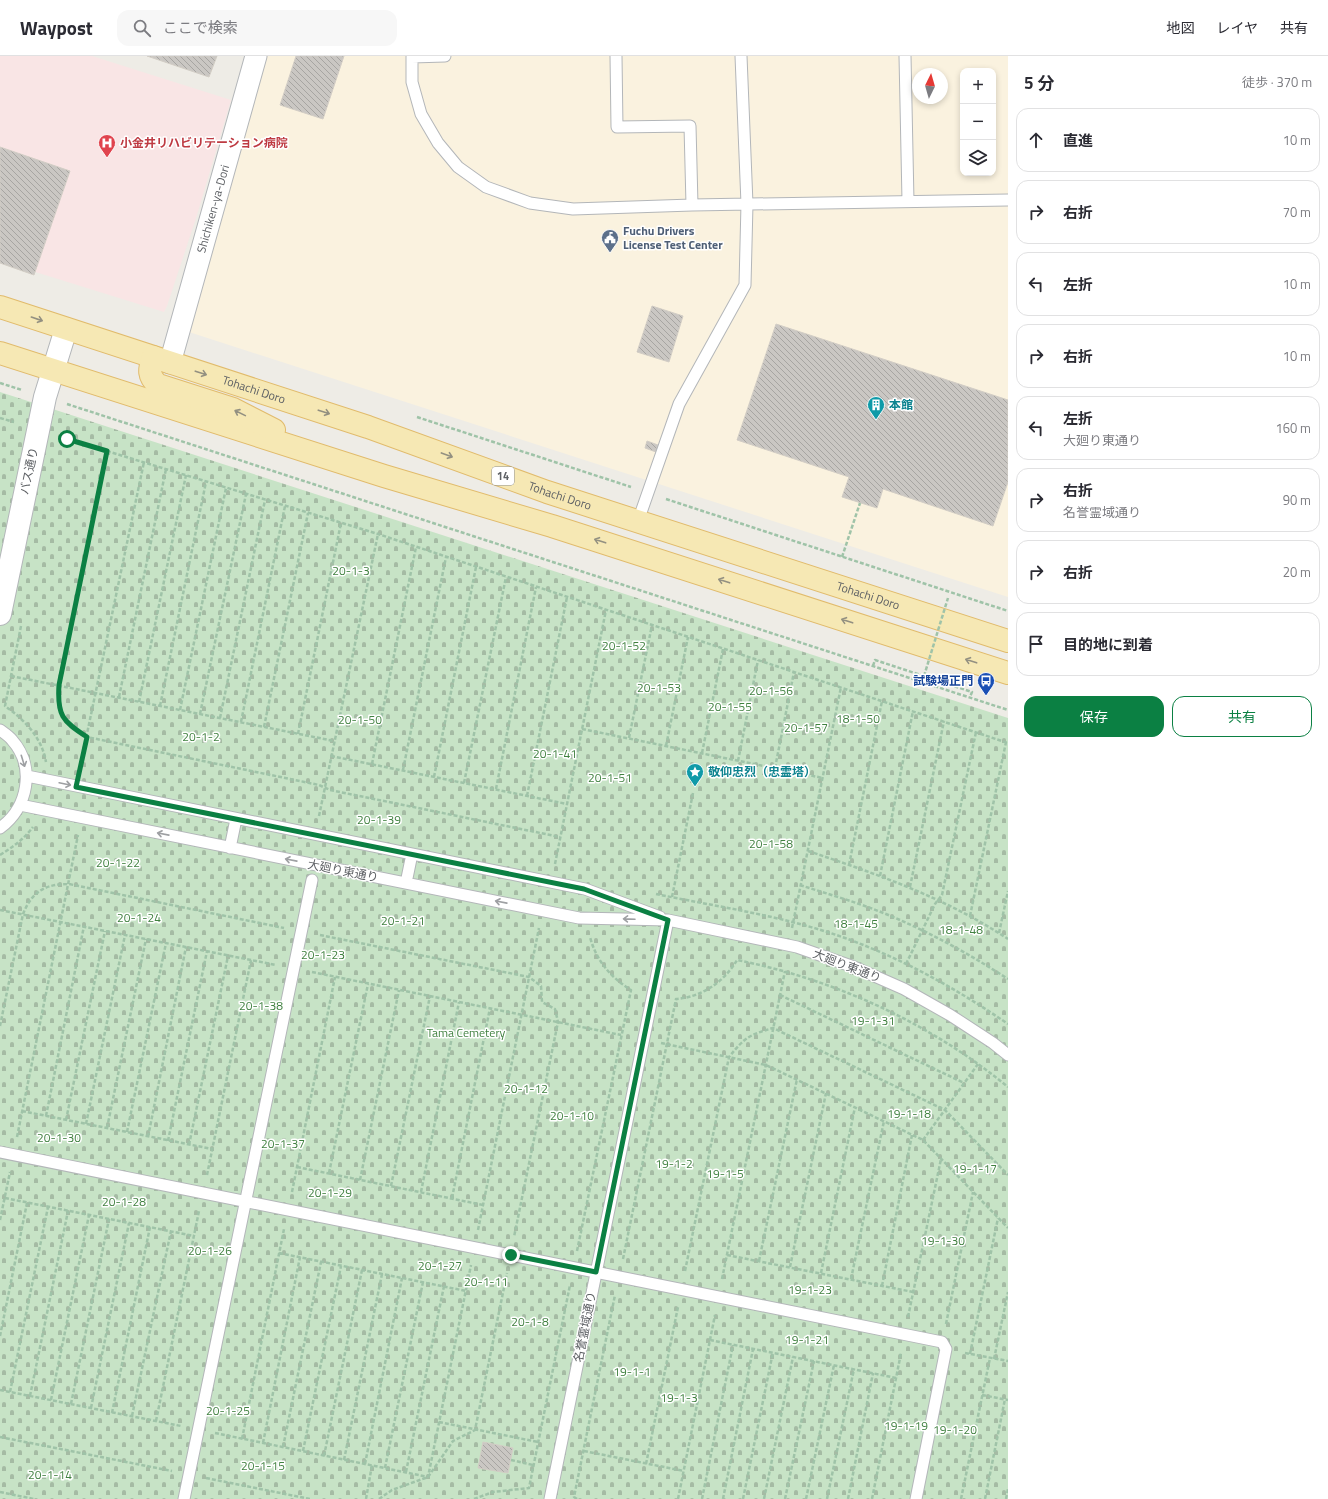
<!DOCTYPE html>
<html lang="ja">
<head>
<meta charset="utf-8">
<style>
  :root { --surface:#fff; --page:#f7f7f7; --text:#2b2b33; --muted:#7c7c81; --line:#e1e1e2; --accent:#0b8043 }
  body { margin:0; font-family:"Titillium Web","Noto Sans JP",sans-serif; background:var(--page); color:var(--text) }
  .controls { position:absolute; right:12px; top:12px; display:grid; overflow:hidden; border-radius:8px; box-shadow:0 2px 6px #0003 }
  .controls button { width:36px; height:36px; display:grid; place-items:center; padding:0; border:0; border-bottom:1px solid var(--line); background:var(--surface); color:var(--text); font:20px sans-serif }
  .compass { position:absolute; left:912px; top:12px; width:36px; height:36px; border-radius:50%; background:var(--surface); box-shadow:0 2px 6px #0003; rotate:5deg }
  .stop { position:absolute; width:12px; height:12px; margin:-9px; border:3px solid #0b8043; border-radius:50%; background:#fff }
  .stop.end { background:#0b8043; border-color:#fff; box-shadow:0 1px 4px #0008 }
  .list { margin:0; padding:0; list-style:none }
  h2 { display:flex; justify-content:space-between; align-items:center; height:52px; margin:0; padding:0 16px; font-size:17px }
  h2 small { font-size:13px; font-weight:400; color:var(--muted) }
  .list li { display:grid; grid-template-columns:26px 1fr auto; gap:12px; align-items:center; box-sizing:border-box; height:64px; margin:0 8px 8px; padding:0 8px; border:1px solid var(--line); border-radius:12px }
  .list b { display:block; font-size:15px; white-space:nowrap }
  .list p { margin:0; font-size:13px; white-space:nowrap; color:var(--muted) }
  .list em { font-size:13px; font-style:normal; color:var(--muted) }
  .actions { display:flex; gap:8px; padding:12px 16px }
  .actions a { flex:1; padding:9px 0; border:1px solid var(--accent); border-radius:12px; text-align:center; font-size:14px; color:var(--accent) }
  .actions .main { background:var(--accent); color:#fff }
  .icon { flex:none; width:22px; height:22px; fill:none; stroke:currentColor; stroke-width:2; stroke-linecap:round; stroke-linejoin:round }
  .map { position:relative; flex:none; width:1008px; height:1443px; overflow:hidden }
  header { display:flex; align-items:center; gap:24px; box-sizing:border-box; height:56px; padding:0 20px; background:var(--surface); border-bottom:1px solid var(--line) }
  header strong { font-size:19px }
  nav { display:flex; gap:22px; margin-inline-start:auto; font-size:14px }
  .search { width:280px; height:36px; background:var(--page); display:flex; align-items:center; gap:10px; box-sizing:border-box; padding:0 14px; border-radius:12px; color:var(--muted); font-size:15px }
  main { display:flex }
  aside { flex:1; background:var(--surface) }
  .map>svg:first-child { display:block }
  .commercial { fill:#faf2df; fill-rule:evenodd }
  .medical { fill:#f9e5e5 }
  .cemetery { fill:url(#cemetery-stones) }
  .building { fill:url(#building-back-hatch); stroke:#d2cdc5 }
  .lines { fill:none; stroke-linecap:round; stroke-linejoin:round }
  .service-casing { stroke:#b3b6b9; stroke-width:13 }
  .minor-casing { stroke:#b3b6b9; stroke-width:23 }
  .tertiary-casing { stroke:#b3b6b9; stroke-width:24 }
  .primary-casing { stroke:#e1bb6c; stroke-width:24 }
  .path { stroke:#9fc3a8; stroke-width:2.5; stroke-dasharray:4 2; stroke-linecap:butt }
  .service { stroke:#fff; stroke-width:11 }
  .minor { stroke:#fff; stroke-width:21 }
  .tertiary { stroke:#fff; stroke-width:22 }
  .primary { stroke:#f6e8b4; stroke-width:22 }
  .path-bridge { stroke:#9fc3a8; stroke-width:2.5; stroke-dasharray:4 2; stroke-linecap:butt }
  .oneway { stroke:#939081 }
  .oneway2 { stroke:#9ea0a3 }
  .route { stroke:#0b8043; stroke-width:5 }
  .labels { text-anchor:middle; stroke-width:3; stroke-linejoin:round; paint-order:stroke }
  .shield { fill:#fff; stroke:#8e9093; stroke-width:1 }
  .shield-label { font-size:11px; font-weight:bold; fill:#5e6165 }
  .health-label { font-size:12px; font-weight:bold; fill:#be3a42; stroke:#fff; text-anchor:start }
  .street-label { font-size:12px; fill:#5e6165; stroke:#fff }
  .service-label { font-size:12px; font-weight:bold; fill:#4e5e75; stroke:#fff; text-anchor:start }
  .culture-label { font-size:12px; font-weight:bold; fill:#0d838f; stroke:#fff; text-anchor:start }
  .park-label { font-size:12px; fill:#408140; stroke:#fff }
  .transit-label { font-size:12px; font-weight:bold; fill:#164399; stroke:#fff; text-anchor:end }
</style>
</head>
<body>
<header>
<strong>Waypost</strong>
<div class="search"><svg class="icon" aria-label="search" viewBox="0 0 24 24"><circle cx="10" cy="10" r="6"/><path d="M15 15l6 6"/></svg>ここで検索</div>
<nav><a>地図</a><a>レイヤ</a><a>共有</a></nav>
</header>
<main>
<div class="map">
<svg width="1008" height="1443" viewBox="0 0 1008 1443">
  <defs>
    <pattern id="cemetery-stones" width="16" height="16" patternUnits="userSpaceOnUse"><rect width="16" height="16" fill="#c7e3c6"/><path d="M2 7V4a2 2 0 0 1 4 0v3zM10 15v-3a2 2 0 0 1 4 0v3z" fill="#a5bba4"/></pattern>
    <pattern id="building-back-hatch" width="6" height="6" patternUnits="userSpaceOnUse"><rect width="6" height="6" fill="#cac7c3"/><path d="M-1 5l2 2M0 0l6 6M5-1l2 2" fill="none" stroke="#a7a5a2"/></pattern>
  </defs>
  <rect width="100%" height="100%" fill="#eeece6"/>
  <path class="commercial" d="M266 0H1008V541L189 276ZM963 15H993V117H963ZM918 18H942V42H918Z"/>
  <path class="medical" d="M0 0H92L231 44 197 159 167 250 164 256 0 205Z"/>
  <path class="cemetery" d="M0 336 1008 662V1443H0Z"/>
  <path class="building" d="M147 0H217L209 21Z
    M296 0H344L323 63 280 49Z
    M0 91 70 115 34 219 0 207Z
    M652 250 683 260 669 306 637 296Z
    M776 268 1008 344V426L993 470 883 433 877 452 842 441 849 421 737 384Z
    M647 385 658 389 656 396 645 392Z
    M483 1386 513 1392 508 1417 478 1412Z"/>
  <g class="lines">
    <defs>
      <path id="service" d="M445 0 412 1V26L421 58 438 87 458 111 486 131 530 147 573 153 692 149 1008 144
        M616 0 617 71 690 70 692 149
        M905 0 908 145
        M638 465 679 348 745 229 747 148 741 0
        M0 674C4 677 9 680 12 684 36 711 28 752 0 772
        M27 720 585 833 660 861
        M20 749 579 862 668 864 797 891 854 911 904 933 950 959 993 987 1008 999
        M230 792 236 763
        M406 827 412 798
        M0 1096 942 1286 946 1293 916 1443
        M184 1443 312 824
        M550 1443 668 864"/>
      <g id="minor">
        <path id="s1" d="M170 307 256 0"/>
      </g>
      <path id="tertiary" d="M0 558 45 341 66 273"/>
      <g id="primary">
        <path id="s2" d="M0 251 368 371 547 436 1008 585"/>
        <path d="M0 297 384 420 552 470 1008 617"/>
        <path d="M153 301C149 314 148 320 158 329L233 353 274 374"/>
      </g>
    </defs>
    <use href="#service" class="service-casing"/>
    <use href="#minor" class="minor-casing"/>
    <use href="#tertiary" class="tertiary-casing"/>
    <use href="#primary" class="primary-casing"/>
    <path class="path" d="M0 327 22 334
      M67 348 1008 654
      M417 361 631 431
      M0 362 14 366
      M61 381 378 478 1008 687
      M107 395 59 629C57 659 62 665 87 681L319 729 330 734 560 781
      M666 443 1008 555
      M842 501 860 447
      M21 570 5 650C25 664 42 682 46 706
      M873 610 875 604 972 636 970 641
      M11 620 334 685
      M119 641 166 413
      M139 646 186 419
      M160 650 206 426
      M180 654 226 432
      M200 658 246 438
      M220 662 265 444
      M241 666 285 450
      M264 671 308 457
      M582 673 823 722
      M298 678 341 467
      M629 682 652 569
      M666 690 688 581
      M702 697 723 593
      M331 700 567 748
      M738 705 758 604
      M372 708 416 491
      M80 711 144 406
      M775 712 794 616
      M403 714 446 501
      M434 721 476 511
      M464 727 506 521
      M496 733 536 531
      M527 740 567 541
      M319 760 378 478
      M808 795C877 818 946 842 1008 883
      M0 799C13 791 24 783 33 771
      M555 808 606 554
      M849 809 882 645
      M880 820 913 655
      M800 829C831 839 863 848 893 861 933 878 971 899 1008 923
      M910 831 944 665
      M656 838C719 851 784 860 845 882 903 903 957 933 1008 968
      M672 841 693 737
      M0 854 276 909
      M970 860 1006 686
      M792 872 841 631
      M999 877 1008 835
      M320 879 529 921 541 930 542 946 555 953 558 966 514 1181
      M906 908 935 848 942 839 976 676
      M312 916 621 979
      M780 939 964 1027
      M0 970 23 858C32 836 44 828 69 828L284 872
      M661 987 766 1009 923 1084 1008 1172
      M22 1055 212 1093
      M46 1060 84 870
      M66 1064 105 875
      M86 1068 125 879
      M107 1072 146 883
      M127 1076 166 887
      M17 1081 78 779
      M148 1081 186 891
      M923 1084 978 1008
      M168 1085 207 895
      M189 1089 228 900
      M297 1111 483 1149
      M329 1117 368 928
      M207 1119 251 904
      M360 1124 399 934
      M391 1130 430 940
      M292 1136 335 921
      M421 1136 459 946
      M5 1142 194 1180
      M452 1142 490 952
      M0 1164 10 1116
      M478 1174 539 872
      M577 1195 631 934C610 921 596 904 590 881
      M279 1197 466 1235
      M727 1199 913 1236
      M623 1203 676 943C702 941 724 926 737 904 836 924 930 967 1008 1031
      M759 1205 797 1023
      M790 1211 826 1037
      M685 1215 729 1001C745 981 749 979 773 972L945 1054 1008 1119
      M821 1217 855 1051
      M722 1223 785 915
      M851 1223 884 1065
      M882 1230 912 1079
      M908 1261 941 1103
      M946 1268 973 1136
      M0 1280 27 1147
      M710 1284 896 1322
      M965 1297 1008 1305
      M970 1298 998 1162
      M994 1303 1008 1236
      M0 1334 181 1370
      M10 1336 48 1151
      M982 1339 1008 1344
      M30 1340 68 1155
      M51 1344 89 1159
      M71 1348 109 1163
      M91 1352 129 1167
      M112 1357 150 1171
      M132 1360 171 1175
      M156 1365 199 1155
      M439 1366 538 1386
      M215 1377 428 1421 471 1209
      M0 1381 172 1415
      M242 1383 284 1173
      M263 1387 300 1201
      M283 1391 321 1206
      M303 1395 341 1210
      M584 1395 684 1415
      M324 1400 362 1214
      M344 1404 382 1218
      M511 1404 533 1409
      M365 1408 402 1222
      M646 1408 678 1251
      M385 1412 423 1226
      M406 1416 444 1230
      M206 1422 310 1443
      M0 1436 34 1443
      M366 1443 372 1409
      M379 1443 392 1434 428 1421 453 1385 475 1374 507 1217
      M474 1443 493 1436 529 1432 570 1229
      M577 1443 574 1441 615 1239
      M678 1443 715 1259
      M702 1443 733 1289
      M723 1443 753 1293
      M743 1443 773 1296
      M764 1443 793 1301
      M785 1443 814 1305
      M806 1443 834 1309
      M827 1443 854 1313
      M848 1443 873 1317
      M872 1443 901 1297
      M961 1443 990 1302
      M985 1443 1005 1343
      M1006 1443 1008 1433"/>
    <use href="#service" class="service"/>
    <use href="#minor" class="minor"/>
    <use href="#tertiary" class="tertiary"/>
    <use href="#primary" class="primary"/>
    <path class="path-bridge" d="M924 620 948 542"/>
  </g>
  <defs><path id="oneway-shaft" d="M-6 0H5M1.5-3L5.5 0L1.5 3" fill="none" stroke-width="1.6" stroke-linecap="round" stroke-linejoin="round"/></defs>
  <g class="oneway">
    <use href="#oneway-shaft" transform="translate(37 263) rotate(19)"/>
    <use href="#oneway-shaft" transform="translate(201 317) rotate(18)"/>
    <use href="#oneway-shaft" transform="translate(324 356) rotate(18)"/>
    <use href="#oneway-shaft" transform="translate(240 357) rotate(-154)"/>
    <use href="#oneway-shaft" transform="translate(447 399) rotate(20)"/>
    <use href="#oneway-shaft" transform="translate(600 485) rotate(-162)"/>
    <use href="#oneway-shaft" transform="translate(724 525) rotate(-162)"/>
    <use href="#oneway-shaft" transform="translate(847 565) rotate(-162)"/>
    <use href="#oneway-shaft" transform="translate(971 605) rotate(-162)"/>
  </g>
  <g class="oneway2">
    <use href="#oneway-shaft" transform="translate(23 705) rotate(73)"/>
    <use href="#oneway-shaft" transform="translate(65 728) rotate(12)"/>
    <use href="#oneway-shaft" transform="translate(163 778) rotate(-169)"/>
    <use href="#oneway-shaft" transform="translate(291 804) rotate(-169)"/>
    <use href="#oneway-shaft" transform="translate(501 846) rotate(-169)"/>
    <use href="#oneway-shaft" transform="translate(629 863) rotate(-178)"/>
  </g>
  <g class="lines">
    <path class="route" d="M67 383 107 395 59 629C57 659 62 665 87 681L76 731 584 833 668 864 596 1216 511 1199"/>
  </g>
  <defs>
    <symbol id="hospital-pin" viewBox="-11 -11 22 30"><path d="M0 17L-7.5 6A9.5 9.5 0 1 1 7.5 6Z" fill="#e0444e" stroke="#fff"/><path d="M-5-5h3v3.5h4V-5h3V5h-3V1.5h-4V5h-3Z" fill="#fff"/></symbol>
    <symbol id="civic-pin" viewBox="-11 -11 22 30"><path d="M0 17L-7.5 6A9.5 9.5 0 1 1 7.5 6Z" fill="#5c6f8a" stroke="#fff"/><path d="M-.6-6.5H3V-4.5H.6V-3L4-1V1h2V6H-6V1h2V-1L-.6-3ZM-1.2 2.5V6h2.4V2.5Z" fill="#fff"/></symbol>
    <symbol id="building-pin" viewBox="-11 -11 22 30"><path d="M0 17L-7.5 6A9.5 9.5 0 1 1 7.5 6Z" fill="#0f9aa8" stroke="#fff"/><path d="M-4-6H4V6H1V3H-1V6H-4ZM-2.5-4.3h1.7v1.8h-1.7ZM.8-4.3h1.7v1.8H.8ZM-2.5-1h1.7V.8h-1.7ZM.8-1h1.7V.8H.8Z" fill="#fff"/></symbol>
    <symbol id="bus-pin" viewBox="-11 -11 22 30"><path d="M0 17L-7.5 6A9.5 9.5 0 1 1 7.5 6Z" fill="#1a4fb4" stroke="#fff"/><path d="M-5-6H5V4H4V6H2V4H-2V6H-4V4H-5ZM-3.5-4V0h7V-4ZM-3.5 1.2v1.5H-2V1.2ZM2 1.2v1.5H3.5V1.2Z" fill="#fff"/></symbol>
    <symbol id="sight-pin" viewBox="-11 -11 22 30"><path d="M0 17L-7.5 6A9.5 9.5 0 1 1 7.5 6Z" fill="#0f9aa8" stroke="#fff"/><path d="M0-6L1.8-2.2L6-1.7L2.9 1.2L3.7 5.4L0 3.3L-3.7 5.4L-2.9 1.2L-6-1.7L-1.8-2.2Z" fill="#fff"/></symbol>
  </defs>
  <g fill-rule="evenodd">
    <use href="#hospital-pin" x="97" y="77" width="20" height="27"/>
    <use href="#civic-pin" x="600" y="172" width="20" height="27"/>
    <use href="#building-pin" x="866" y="339" width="20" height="27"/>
    <use href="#bus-pin" x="976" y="615" width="20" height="27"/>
    <use href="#sight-pin" x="685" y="706" width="20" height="27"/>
  </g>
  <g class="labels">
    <rect class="shield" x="492" y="411" width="22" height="18" rx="3"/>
    <g class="shield-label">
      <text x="503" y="424">14</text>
    </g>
    <g class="health-label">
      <text x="120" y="91">小金井リハビリテーション病院</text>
    </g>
    <g class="street-label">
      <text dy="4" stroke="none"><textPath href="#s1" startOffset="160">Shichiken-ya-Dori</textPath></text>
      <text dy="4" stroke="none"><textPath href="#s2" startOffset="267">Tohachi Doro</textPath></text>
      <text transform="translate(29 415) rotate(-78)" y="4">バス通り</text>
      <text dy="4" stroke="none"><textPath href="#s2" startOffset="591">Tohachi Doro</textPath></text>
      <text dy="4" stroke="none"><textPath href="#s2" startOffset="915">Tohachi Doro</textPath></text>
      <text transform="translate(343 815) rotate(11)" y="4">大廻り東通り</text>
      <text transform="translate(847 910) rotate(21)" y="4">大廻り東通り</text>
      <text transform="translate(585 1271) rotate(-79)" y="4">名誉霊域通り</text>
    </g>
    <g class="service-label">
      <text x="623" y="179">Fuchu Drivers<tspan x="623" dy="14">License Test Center</tspan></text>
    </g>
    <g class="culture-label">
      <text x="889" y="353">本館</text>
      <text x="708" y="720">敬仰忠烈（忠霊塔）</text>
    </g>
    <g class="park-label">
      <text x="351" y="519">20-1-3</text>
      <text x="624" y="594">20-1-52</text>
      <text x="659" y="636">20-1-53</text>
      <text x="771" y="639">20-1-56</text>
      <text x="730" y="655">20-1-55</text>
      <text x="858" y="667">18-1-50</text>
      <text x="360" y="668">20-1-50</text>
      <text x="806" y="676">20-1-57</text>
      <text x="201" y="685">20-1-2</text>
      <text x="555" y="702">20-1-41</text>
      <text x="610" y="726">20-1-51</text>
      <text x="379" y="768">20-1-39</text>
      <text x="771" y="792">20-1-58</text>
      <text x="118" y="811">20-1-22</text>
      <text x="139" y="866">20-1-24</text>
      <text x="403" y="869">20-1-21</text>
      <text x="856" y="872">18-1-45</text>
      <text x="961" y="878">18-1-48</text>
      <text x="323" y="903">20-1-23</text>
      <text x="261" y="954">20-1-38</text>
      <text x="873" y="969">19-1-31</text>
      <text x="466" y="981">Tama Cemetery</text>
      <text x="526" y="1037">20-1-12</text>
      <text x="909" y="1062">19-1-18</text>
      <text x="572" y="1064">20-1-10</text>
      <text x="59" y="1086">20-1-30</text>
      <text x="283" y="1092">20-1-37</text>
      <text x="674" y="1112">19-1-2</text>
      <text x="975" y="1117">19-1-17</text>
      <text x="725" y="1122">19-1-5</text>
      <text x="330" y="1141">20-1-29</text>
      <text x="124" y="1150">20-1-28</text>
      <text x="943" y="1189">19-1-30</text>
      <text x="210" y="1199">20-1-26</text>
      <text x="440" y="1214">20-1-27</text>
      <text x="486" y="1230">20-1-11</text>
      <text x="810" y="1238">19-1-23</text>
      <text x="530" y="1270">20-1-8</text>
      <text x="807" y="1288">19-1-21</text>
      <text x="632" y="1320">19-1-1</text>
      <text x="679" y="1346">19-1-3</text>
      <text x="228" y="1359">20-1-25</text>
      <text x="906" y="1374">19-1-19</text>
      <text x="955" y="1378">19-1-20</text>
      <text x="263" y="1414">20-1-15</text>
      <text x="50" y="1423">20-1-14</text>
    </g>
    <g class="transit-label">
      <text x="973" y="629">試験場正門</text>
    </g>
  </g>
</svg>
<div class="controls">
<button>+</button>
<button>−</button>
<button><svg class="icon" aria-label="layers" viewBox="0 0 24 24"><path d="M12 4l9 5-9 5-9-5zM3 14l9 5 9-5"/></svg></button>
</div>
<svg class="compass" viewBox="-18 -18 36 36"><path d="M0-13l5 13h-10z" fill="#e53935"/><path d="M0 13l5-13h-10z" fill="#7c7c81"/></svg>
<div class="stop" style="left:67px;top:383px"></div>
<div class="stop end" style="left:511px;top:1199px"></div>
</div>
<aside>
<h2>5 分<small>徒歩 · 370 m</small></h2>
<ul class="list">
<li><svg class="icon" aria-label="ahead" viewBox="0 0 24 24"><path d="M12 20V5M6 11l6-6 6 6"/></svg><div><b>直進</b></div><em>10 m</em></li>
<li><svg class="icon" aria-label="right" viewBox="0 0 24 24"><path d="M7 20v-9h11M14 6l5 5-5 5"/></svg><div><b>右折</b></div><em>70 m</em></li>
<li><svg class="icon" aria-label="left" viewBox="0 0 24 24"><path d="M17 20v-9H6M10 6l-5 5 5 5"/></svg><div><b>左折</b></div><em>10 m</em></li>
<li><svg class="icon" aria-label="right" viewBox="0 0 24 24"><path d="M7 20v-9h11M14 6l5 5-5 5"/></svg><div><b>右折</b></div><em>10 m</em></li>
<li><svg class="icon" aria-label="left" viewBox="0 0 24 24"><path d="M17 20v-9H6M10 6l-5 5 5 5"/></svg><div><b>左折</b><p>大廻り東通り</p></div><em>160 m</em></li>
<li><svg class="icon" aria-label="right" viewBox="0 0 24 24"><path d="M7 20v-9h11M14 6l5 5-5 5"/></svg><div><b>右折</b><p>名誉霊域通り</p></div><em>90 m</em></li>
<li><svg class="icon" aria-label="right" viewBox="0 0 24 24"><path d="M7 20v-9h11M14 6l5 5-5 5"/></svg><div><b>右折</b></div><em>20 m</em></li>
<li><svg class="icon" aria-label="arrive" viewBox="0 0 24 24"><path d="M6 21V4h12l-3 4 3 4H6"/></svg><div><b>目的地に到着</b></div></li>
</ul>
<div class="actions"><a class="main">保存</a><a>共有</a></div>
</aside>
</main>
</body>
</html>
